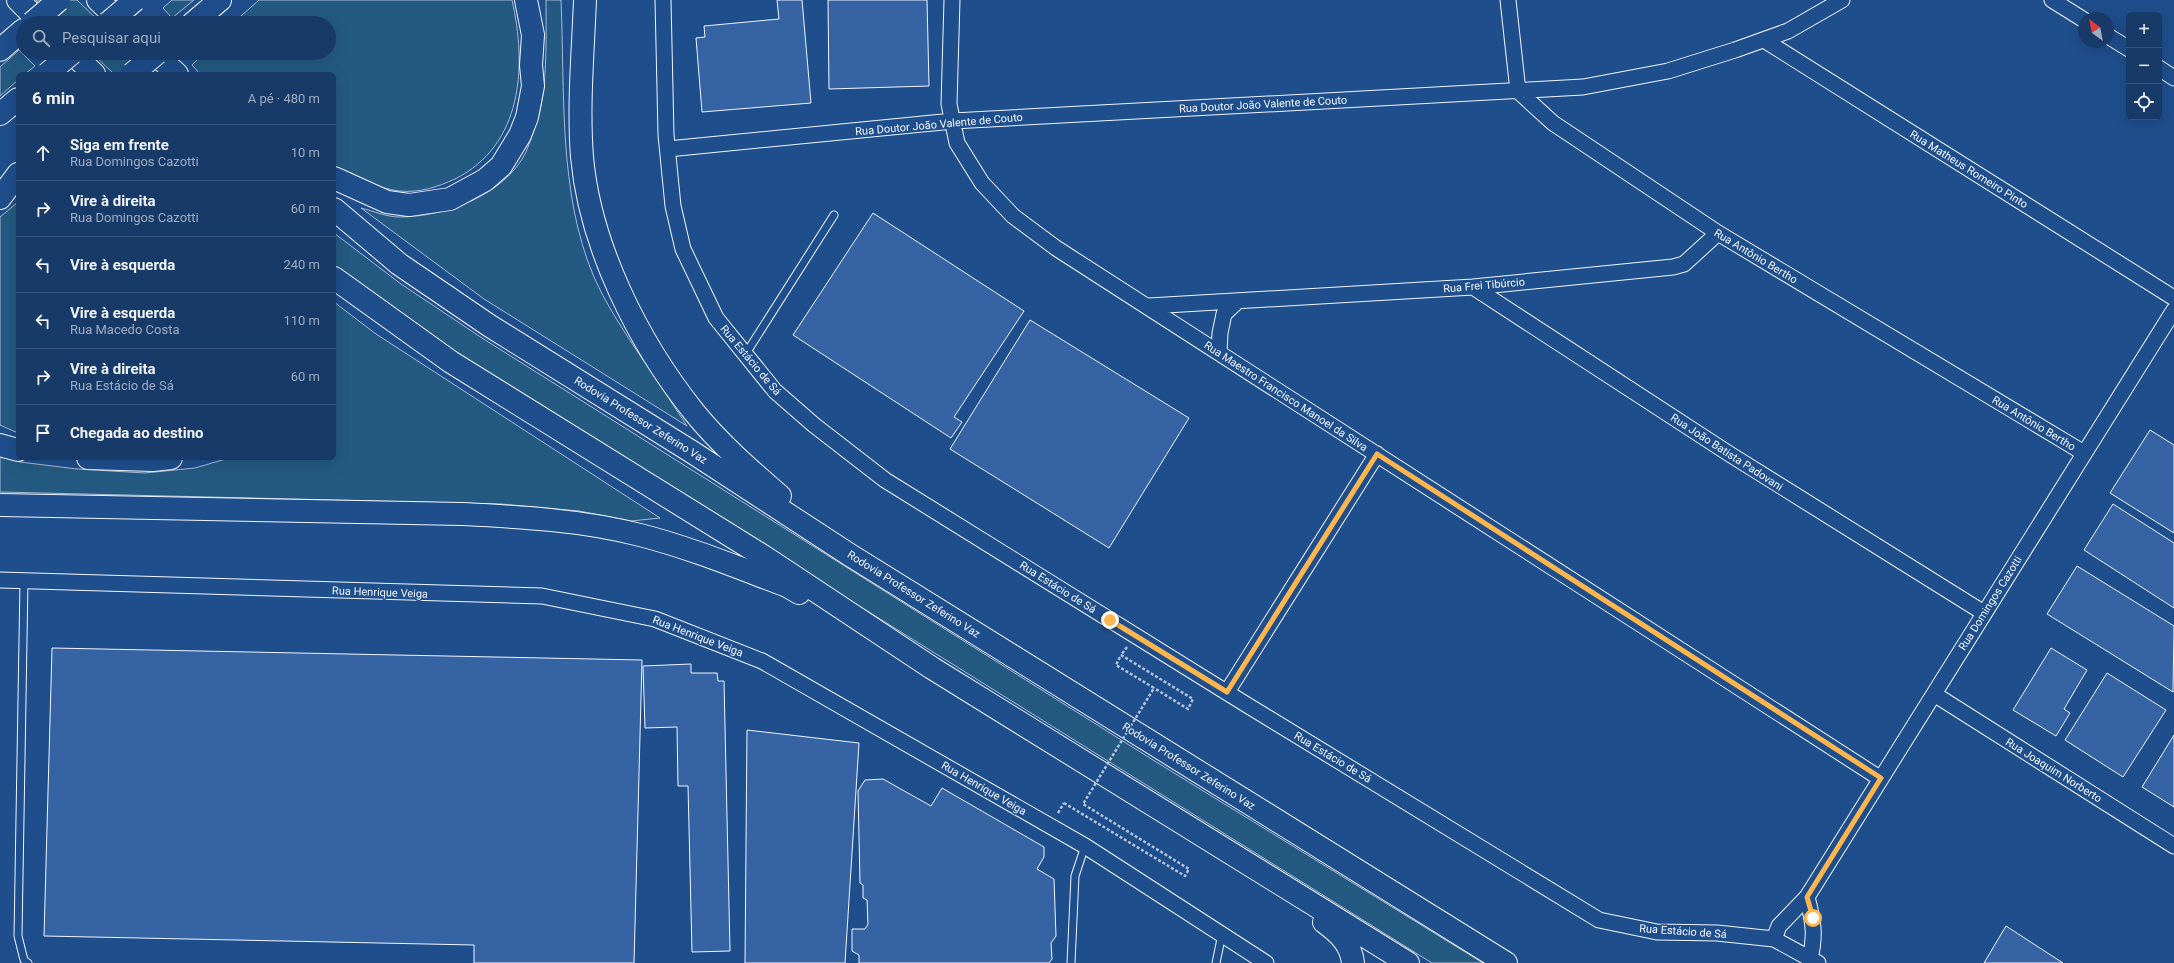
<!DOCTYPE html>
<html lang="pt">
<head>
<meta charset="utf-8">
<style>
  :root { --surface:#173a69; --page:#244571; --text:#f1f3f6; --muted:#9eadc0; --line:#36547d }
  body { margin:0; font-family:Roboto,sans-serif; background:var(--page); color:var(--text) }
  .controls { position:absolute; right:12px; top:12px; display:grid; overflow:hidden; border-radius:6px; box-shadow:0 4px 16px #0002 }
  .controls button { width:36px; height:36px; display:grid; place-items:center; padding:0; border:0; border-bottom:1px solid var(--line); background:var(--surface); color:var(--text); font:20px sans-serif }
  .compass { position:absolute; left:2078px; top:12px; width:36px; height:36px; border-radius:50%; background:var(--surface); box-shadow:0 4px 16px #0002; rotate:328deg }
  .stop { position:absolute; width:12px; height:12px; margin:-9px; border:3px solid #ffb74d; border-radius:50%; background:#fff }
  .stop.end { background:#ffb74d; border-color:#fff; box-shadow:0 1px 4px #0008 }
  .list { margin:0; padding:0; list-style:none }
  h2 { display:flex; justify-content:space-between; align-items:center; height:52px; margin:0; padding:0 16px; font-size:17px }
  h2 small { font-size:13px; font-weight:400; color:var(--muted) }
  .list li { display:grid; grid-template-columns:26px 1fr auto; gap:12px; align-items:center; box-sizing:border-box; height:56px; padding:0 16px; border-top:1px solid var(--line) }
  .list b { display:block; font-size:15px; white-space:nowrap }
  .list p { margin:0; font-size:13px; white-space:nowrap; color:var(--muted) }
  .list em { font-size:13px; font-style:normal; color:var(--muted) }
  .icon { flex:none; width:22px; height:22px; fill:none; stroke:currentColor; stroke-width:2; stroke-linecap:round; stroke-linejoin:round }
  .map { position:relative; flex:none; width:2174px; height:963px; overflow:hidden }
  .search { position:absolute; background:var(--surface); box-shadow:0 4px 16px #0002; left:16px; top:16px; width:320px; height:44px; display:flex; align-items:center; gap:10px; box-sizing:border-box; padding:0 14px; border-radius:22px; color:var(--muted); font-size:15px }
  .panel { position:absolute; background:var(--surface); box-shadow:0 4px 16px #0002; left:16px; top:72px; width:320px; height:388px; border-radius:6px }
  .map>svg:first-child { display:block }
  .green { fill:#245a82; stroke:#a8bbd7 }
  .building { fill:#3563a3; stroke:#f2f6ff }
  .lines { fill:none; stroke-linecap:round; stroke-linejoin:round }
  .service-casing { stroke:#f2f6ff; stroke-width:9 }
  .minor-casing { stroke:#f2f6ff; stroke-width:17 }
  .trunk-casing { stroke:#f2f6ff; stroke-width:24 }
  .motorway-casing { stroke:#f2f6ff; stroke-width:24 }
  .path { stroke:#b3c4dc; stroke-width:2.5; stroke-dasharray:3 2; stroke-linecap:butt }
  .service { stroke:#1f4e8c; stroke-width:7 }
  .minor { stroke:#1f4e8c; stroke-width:15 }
  .trunk { stroke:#1f4e8c; stroke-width:22 }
  .motorway { stroke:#1f4e8c; stroke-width:22 }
  .trunk-bridge-casing { stroke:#f2f6ff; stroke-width:24; stroke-linecap:butt }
  .motorway-bridge-casing { stroke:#f2f6ff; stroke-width:24; stroke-linecap:butt }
  .path-bridge { stroke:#b3c4dc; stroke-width:2.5; stroke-dasharray:3 2; stroke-linecap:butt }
  .trunk-bridge { stroke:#1f4e8c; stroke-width:22 }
  .motorway-bridge { stroke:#1f4e8c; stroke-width:22 }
  .route { stroke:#ffb74d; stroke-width:5 }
  .labels { text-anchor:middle; stroke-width:3; stroke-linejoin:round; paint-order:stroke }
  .street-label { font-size:11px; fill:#f2f6ff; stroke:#1f4e8c }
</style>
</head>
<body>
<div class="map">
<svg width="2174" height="963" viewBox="0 0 2174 963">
  <rect width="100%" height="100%" fill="#1f4e8c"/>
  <path class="green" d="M36 0H77L101 23H60Z
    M172 0H194L172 18 163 8Z
    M259 0H512C527 66 523 145 455 179 437 187 420 193 399 191 376 188 355 176 334 167V74H200L192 65 204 53H329V23H233Z
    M546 0H561C565 91 558 193 594 277 605 302 620 325 635 348 653 374 670 400 687 426L484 299 361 208C373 211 387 217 399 217 445 217 505 195 526 152 530 142 534 131 537 121 548 88 546 35 546 0Z
    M19 50 35 66 25 74H18V80L0 96V67Z
    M92 53H133L155 74H114Z
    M18 202V433L0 425V217Z
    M334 233 401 284 482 338 1153 760 1483 963H1432L463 359 383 304 334 266Z
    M334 302 376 334 660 518 631 521 579 511 501 504 0 492V456L20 462 77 469 145 473 195 468 229 458H334Z"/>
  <path class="building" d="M777 0H802L811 103 702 112 696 38 705 37 704 26 779 19Z
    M828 0H927L929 86 829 89Z
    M873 213 1024 311 954 417 962 422 951 438 793 335Z
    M1030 320 1189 418 1109 548 950 449Z
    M2150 430 2174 445V533L2110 493Z
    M2113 504 2174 543V608L2084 550Z
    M2077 566 2174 626 2173 692 2047 614Z
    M52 648 642 660 634 963H474V945L44 936Z
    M2051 648 2087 670 2064 709 2070 713 2056 736 2013 710Z
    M691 664V673H717L718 681H724L730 951 692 952 688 786H678L677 727 645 728 643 666Z
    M2107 673 2166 710 2123 777 2065 740Z
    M747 730 859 743 845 963H745Z
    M2174 735V807L2142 787Z
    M883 779 931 806 942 788 1044 847V857L1037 869 1054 879 1056 936 1051 943 1052 959 1049 963H859V955L852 951V929H865L868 924 867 900 863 898V885L860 883 858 791 865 780Z
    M2006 926 2063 963H1984Z"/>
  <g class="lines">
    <defs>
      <path id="service" d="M745 355 834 215
        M24 581 18 936 24 960 28 963
        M1071 963 1075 876 1085 846
        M1216 963 1222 934"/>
      <path id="minor" d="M663 0 666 135 673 206 683 249 716 318 775 391 814 425 885 480 1247 705 1599 920 1657 932 1717 933 1774 939 1818 963
        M952 0 949 104 957 143 982 183 1013 216 1056 248 1881 779
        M1508 0 1518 91 1553 123 1718 233 2084 453
        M2052 0 2084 20
        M2108 36 2129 49
        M1764 40 2174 298
        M2159 68 2174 78
        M668 149 953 121 1583 87 1668 71 1735 50 1788 31 1842 0
        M1473 287 1731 455 1984 613
        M1149 306 1473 287 1673 267 1684 264 1718 233
        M1219 353 1220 333 1224 314 1238 301
        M0 580 542 596 655 619 762 661 1085 846 1266 963
        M1227 692 1377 454
        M1934 694 2174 846
        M1807 897C1813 920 1816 935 1810 958
        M1774 939 1779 926 1807 897 2174 310"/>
      <path id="trunk" d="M193 23 220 0"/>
      <path id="motorway" d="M18 0 41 23
        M98 0 122 23
        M585 0C583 52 578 105 582 157 590 246 638 342 694 412 719 443 750 470 780 496
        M0 50 23 30
        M72 53 94 74
        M154 53 177 74
        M0 114 18 99
        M334 178 387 202 409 205 450 199 485 180 501 166 520 135 527 117 533 86 531 65 533 35 526 0
        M0 198 18 174
        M334 209 399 264 490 326 692 452 850 555 1506 963
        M334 278 451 362 763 556 932 668 1408 963
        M0 445 18 450
        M88 458 153 460 171 458
        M0 505 462 514C521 517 582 520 640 535 691 548 739 568 787 586L799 593
        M1324 922C1339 933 1351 944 1353 963"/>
    </defs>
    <use href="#service" class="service-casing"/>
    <use href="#minor" class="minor-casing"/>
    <use href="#trunk" class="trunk-casing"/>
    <use href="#motorway" class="motorway-casing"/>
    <path class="path" d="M1127 647 1121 655 1193 699 1188 709 1154 688
      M1058 813 1064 803"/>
    <use href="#service" class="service"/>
    <use href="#minor" class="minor"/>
    <use href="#trunk" class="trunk"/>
    <use href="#motorway" class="motorway"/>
    <defs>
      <path id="trunk-bridge" d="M132 74 157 53"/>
      <path id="motorway-bridge" d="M32 23 59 0
        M108 23 135 0
        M47 74 72 53"/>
    </defs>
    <use href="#trunk-bridge" class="trunk-bridge-casing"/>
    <use href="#motorway-bridge" class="motorway-bridge-casing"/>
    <path class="path-bridge" d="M1064 803 1185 876 1189 869 1083 804 1154 688 1116 665 1121 655"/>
    <use href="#trunk-bridge" class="trunk-bridge"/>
    <use href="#motorway-bridge" class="motorway-bridge"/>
  </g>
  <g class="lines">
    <path class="route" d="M1110 620 1227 692 1377 454 1881 778 1807 897 1813 918"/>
  </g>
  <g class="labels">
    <g class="street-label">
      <text transform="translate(1263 104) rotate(-3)" y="4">Rua Doutor João Valente de Couto</text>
      <text transform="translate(939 124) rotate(-5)" y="4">Rua Doutor João Valente de Couto</text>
      <text transform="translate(1969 169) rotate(32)" y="4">Rua Matheus Romeiro Pinto</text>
      <text transform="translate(1756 256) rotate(31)" y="4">Rua Antônio Bertho</text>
      <text transform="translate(1484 285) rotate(-5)" y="4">Rua Frei Tibúrcio</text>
      <text transform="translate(751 360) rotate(50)" y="4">Rua Estácio de Sá</text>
      <text transform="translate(1286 396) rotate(33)" y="4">Rua Maestro Francisco Manoel da Silva</text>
      <text transform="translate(641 420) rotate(32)" y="4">Rodovia Professor Zeferino Vaz</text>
      <text transform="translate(2034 423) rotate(31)" y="4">Rua Antônio Bertho</text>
      <text transform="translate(1727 452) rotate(33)" y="4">Rua João Batista Padovani</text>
      <text transform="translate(1058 587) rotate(32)" y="4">Rua Estácio de Sá</text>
      <text transform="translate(380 592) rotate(2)" y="4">Rua Henrique Veiga</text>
      <text transform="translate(914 594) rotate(32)" y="4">Rodovia Professor Zeferino Vaz</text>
      <text transform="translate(1990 603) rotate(-58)" y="4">Rua Domingos Cazotti</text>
      <text transform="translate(698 636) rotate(21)" y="4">Rua Henrique Veiga</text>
      <text transform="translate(1333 757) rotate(31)" y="4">Rua Estácio de Sá</text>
      <text transform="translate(1189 766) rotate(32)" y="4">Rodovia Professor Zeferino Vaz</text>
      <text transform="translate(2054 770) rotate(32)" y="4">Rua Joaquim Norberto</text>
      <text transform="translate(984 788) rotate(30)" y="4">Rua Henrique Veiga</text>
      <text transform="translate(1683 931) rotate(4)" y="4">Rua Estácio de Sá</text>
    </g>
  </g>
</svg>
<div class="controls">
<button>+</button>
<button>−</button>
<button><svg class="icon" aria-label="locate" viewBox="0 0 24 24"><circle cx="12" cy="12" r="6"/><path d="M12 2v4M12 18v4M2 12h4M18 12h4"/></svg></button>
</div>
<svg class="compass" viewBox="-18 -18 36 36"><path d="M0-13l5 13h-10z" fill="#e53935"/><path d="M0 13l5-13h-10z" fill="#9eadc0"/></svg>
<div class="stop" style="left:1813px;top:918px"></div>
<div class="stop end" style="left:1110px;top:620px"></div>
<div class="search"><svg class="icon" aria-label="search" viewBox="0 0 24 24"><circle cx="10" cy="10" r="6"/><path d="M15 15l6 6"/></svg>Pesquisar aqui</div>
<section class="panel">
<h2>6 min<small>A pé · 480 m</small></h2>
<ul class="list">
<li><svg class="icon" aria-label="ahead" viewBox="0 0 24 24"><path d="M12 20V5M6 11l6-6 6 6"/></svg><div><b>Siga em frente</b><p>Rua Domingos Cazotti</p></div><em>10 m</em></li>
<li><svg class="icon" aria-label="right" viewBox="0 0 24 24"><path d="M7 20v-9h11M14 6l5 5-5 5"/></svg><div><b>Vire à direita</b><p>Rua Domingos Cazotti</p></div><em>60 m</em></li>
<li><svg class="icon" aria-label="left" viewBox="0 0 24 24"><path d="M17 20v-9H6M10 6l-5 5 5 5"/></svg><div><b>Vire à esquerda</b></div><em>240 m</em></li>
<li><svg class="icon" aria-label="left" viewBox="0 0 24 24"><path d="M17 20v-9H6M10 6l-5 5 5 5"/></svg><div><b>Vire à esquerda</b><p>Rua Macedo Costa</p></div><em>110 m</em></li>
<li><svg class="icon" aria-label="right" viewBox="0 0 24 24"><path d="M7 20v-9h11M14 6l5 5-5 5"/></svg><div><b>Vire à direita</b><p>Rua Estácio de Sá</p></div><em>60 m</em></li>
<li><svg class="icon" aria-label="arrive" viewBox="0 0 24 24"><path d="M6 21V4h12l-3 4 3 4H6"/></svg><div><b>Chegada ao destino</b></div></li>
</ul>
</section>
</div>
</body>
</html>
